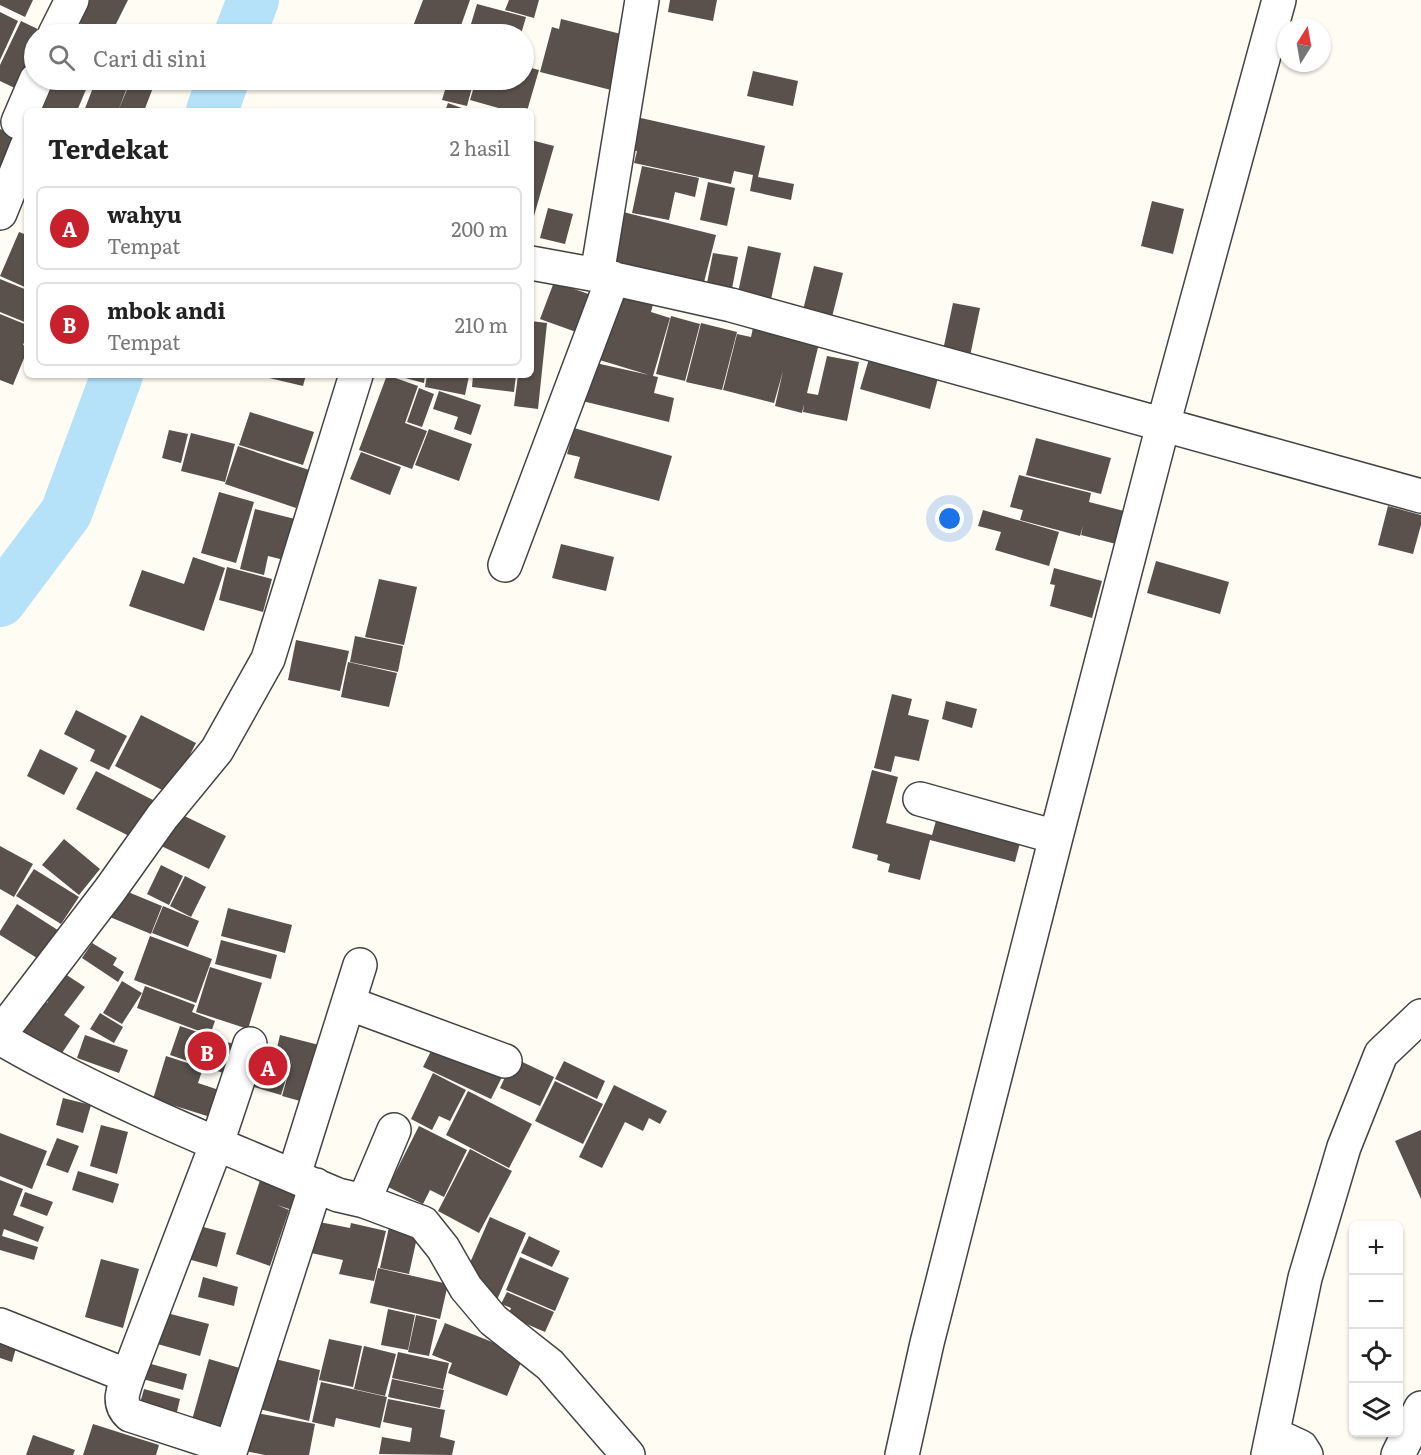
<!DOCTYPE html>
<html lang="id">
<head>
<meta charset="utf-8">
<style>
  :root { --surface:#fff; --page:#f6f6f6; --text:#222; --muted:#767676; --line:#e0e0e0; --accent:#c8202d }
  body { margin:0; font-family:Literata,serif; background:var(--page); color:var(--text) }
  .controls { position:absolute; right:18px; bottom:18px; display:grid; overflow:hidden; border-radius:9px; box-shadow:0 2px 4px #0004 }
  .controls button { width:54px; height:54px; display:grid; place-items:center; padding:0; border:0; border-bottom:2px solid var(--line); background:var(--surface); color:var(--text); font:30px sans-serif }
  .compass { position:absolute; left:1277px; top:18px; width:54px; height:54px; border-radius:50%; background:var(--surface); box-shadow:0 2px 4px #0004; rotate:11deg }
  .you { position:absolute; left:950px; top:519px; width:21px; height:21px; margin:-15px; border:4px solid #fff; border-radius:50%; background:#1a73e8; box-shadow:0 0 0 9px #1a73e833 }
  .badge { display:grid; place-items:center; width:39px; height:39px; border-radius:50%; background:var(--accent); color:#fff; font-size:20px; font-weight:700 }
  .pin { position:absolute; translate:-50% -50%; border:3px solid #fff; box-shadow:0 2px 6px #0006 }
  .list { margin:0; padding:0; list-style:none }
  h2 { display:flex; justify-content:space-between; align-items:center; height:78px; margin:0; padding:0 24px; font-size:26px }
  h2 small { font-size:20px; font-weight:400; color:var(--muted) }
  .list li { display:grid; grid-template-columns:39px 1fr auto; gap:18px; align-items:center; box-sizing:border-box; height:84px; margin:0 12px 12px; padding:0 12px; border:2px solid var(--line); border-radius:9px }
  .list b { display:block; font-size:22px; white-space:nowrap }
  .list p { margin:0; font-size:20px; white-space:nowrap; color:var(--muted) }
  .list em { font-size:20px; font-style:normal; color:var(--muted) }
  .icon { flex:none; width:33px; height:33px; fill:none; stroke:currentColor; stroke-width:2; stroke-linecap:round; stroke-linejoin:round }
  .map { position:relative; flex:none; width:1421px; height:1455px; overflow:hidden }
  .search { position:absolute; background:var(--surface); box-shadow:0 2px 4px #0004; left:24px; top:24px; width:510px; height:66px; display:flex; align-items:center; gap:15px; box-sizing:border-box; padding:0 21px; border-radius:33px; color:var(--muted); font-size:22px }
  .panel { position:absolute; background:var(--surface); box-shadow:0 2px 4px #0004; left:24px; top:108px; width:510px; height:270px; border-radius:9px }
  .map>svg:first-child { display:block }
  .lines { fill:none; stroke-linecap:round; stroke-linejoin:round }
  .river { stroke:#b5e2f9; stroke-width:52 }
  .building { fill:#5a514c }
  .minor-casing { stroke:#434343; stroke-width:36 }
  .minor { stroke:#fff; stroke-width:33 }
</style>
</head>
<body>
<div class="map">
<svg width="1421" height="1455" viewBox="0 0 1421 1455">
  <rect width="100%" height="100%" fill="#fffcf3"/>
  <g class="lines">
    <path class="river" d="M240 34 253 0
      M212 111 223 80
      M0 601 66 513 117 375"/>
  </g>
  <path class="building" d="M0 0H33L25 17 0 5Z
    M74 0H128L111 34H103L66 17Z
    M423 0H470L458 34H410Z
    M509 0H539L534 18 505 10Z
    M670 0H717L713 21 668 12Z
    M477 4 526 17 521 34H468Z
    M0 12 18 21 0 60Z
    M561 19 625 35 611 90 540 72 552 27 559 29Z
    M21 21 48 34H34V68L23 92 0 81V65Z
    M524 66 539 70 527 111H509L470 100 476 80H524Z
    M753 71 798 81 793 106 747 96Z
    M55 80H90L77 111H42Z
    M96 80H130L118 111H84Z
    M131 80H156L144 111H118Z
    M448 80H474L467 106 442 100Z
    M448 103 470 111H445Z
    M632 116 765 146 758 177 794 184 791 200 750 191 753 175 734 171 731 184 634 163 637 151 624 149Z
    M0 129 20 137 8 168 0 165Z
    M531 140 554 146 532 223H531Z
    M642 166 699 178 695 197 675 192 669 220 632 213Z
    M708 182 735 188 727 226 700 220Z
    M1152 201 1184 209 1173 254 1141 246Z
    M548 208 573 214 565 244 540 238Z
    M615 210 716 235 703 286 603 261Z
    M19 232 27 235V288L0 276Z
    M748 246 781 253 770 304 737 297Z
    M713 253 738 257 731 294 706 288Z
    M814 266 843 273 831 321 802 314Z
    M0 279 27 290V323L0 312Z
    M554 282 603 299 590 337 540 319Z
    M614 286 655 297 651 312 670 318 653 376 658 377 654 393 674 398 669 422 578 400 587 361 649 375 593 358Z
    M953 303 980 308 969 361 942 355Z
    M0 314 27 325V335L23 345 27 347V351L13 385 0 380Z
    M671 316 700 324 685 381 656 374Z
    M531 321 547 323 538 409 514 406 518 375H531Z
    M701 323 737 332 722 390 686 382Z
    M754 323 820 339 807 393 818 395 827 356 859 362 847 421 803 412 804 404 802 413 775 406 783 371 774 403 723 390 737 334 751 337Z
    M869 359 938 378 930 409 860 389Z
    M265 375H306L303 386 265 377Z
    M387 375 418 386 405 423 427 431 412 469 359 450Z
    M394 375H425L424 383Z
    M427 375 469 376 465 395 425 387Z
    M473 375H516L514 392 472 387Z
    M419 388 434 394 422 427 407 422Z
    M439 391 481 405 471 435 454 429 458 417 433 409Z
    M250 412 314 432 303 465 239 445Z
    M574 428 672 456 659 501 574 478 580 457 567 454Z
    M429 429 472 444 459 481 415 465Z
    M169 430 188 434 181 463 162 458Z
    M191 433 235 444 225 482 181 471Z
    M1036 438 1111 458 1101 494 1026 475Z
    M238 446 309 470 296 508 225 484Z
    M361 452 401 467 390 495 350 479Z
    M1019 475 1091 493 1089 502 1124 511 1116 544 1081 535 1083 526 1080 536 1020 520 1023 510 1010 507Z
    M219 492 254 502 236 563 201 553Z
    M1388 506 1421 515V525L1413 554 1378 545Z
    M255 509 295 519 284 560 268 556 264 575 240 569Z
    M983 510 1059 532 1049 566 995 550 1001 532 978 526Z
    M561 544 614 557 606 591 552 578Z
    M193 557 225 568 204 631 129 606 142 570 184 584Z
    M1156 561 1229 582 1220 614 1147 593Z
    M227 567 272 579 263 612 219 600Z
    M1054 568 1102 581 1092 618 1050 606 1055 585 1050 584Z
    M379 579 417 587 404 645 365 637Z
    M355 636 403 646 398 672 350 662Z
    M296 640 349 651 340 691 288 680Z
    M348 662 397 673 389 707 341 697Z
    M892 694 912 699 908 715 929 720 919 761 895 756 891 772 874 768Z
    M946 701 977 709 972 728 942 719Z
    M76 710 127 736 109 770 90 761 95 750 64 734Z
    M141 715 196 743 170 794 115 766Z
    M40 749 78 768 64 795 27 776Z
    M872 770 898 777 886 823 932 835 937 817 1021 839 1015 862 930 840 920 880 888 872 890 864 877 860 878 855 852 848Z
    M96 771 153 800 133 838 76 809Z
    M172 810 226 836 209 869 155 843Z
    M64 839 100 869 79 895 42 865Z
    M0 846 33 864 14 897 0 889Z
    M161 865 183 876 169 905 147 894Z
    M34 869 79 897 61 924 16 896Z
    M185 876 206 887 191 917 170 906Z
    M116 887 162 906 151 934 105 915Z
    M17 904 64 934 45 963 0 935V931Z
    M163 906 199 921 188 947 152 933Z
    M228 908 292 925 285 953 221 936Z
    M150 936 212 959 196 1003 134 980Z
    M221 940 277 955 271 979 215 964Z
    M92 943 117 958 113 965 124 972 118 982 82 958Z
    M210 967 262 983 248 1029 196 1012Z
    M59 970 85 987 64 1015 80 1026 60 1056 19 1030 40 999 47 1003 48 1001 41 996Z
    M122 981 142 993 122 1024 103 1013Z
    M145 986 195 1005 192 1012 215 1021 210 1035 137 1008Z
    M100 1013 123 1027 114 1043 90 1029Z
    M180 1026 245 1048 235 1077 170 1055Z
    M85 1035 128 1050 119 1073 77 1058Z
    M280 1035 327 1047 311 1104 282 1096 293 1057 281 1095 241 1083 253 1041 277 1048Z
    M436 1041 504 1073 491 1099 423 1067Z
    M166 1056 203 1068 198 1083 231 1094 223 1121 153 1099Z
    M514 1058 554 1077 540 1106 500 1088Z
    M564 1061 605 1081 597 1099 555 1079Z
    M433 1073 466 1090 450 1121 439 1116 432 1130 411 1119Z
    M555 1081 603 1104 583 1144 535 1121Z
    M614 1085 667 1111 660 1124 649 1118 643 1131 625 1122 602 1168 579 1157Z
    M468 1091 532 1124 509 1168 446 1135Z
    M63 1098 91 1105 83 1133 56 1125Z
    M101 1125 128 1132 117 1174 90 1166Z
    M419 1126 467 1150 444 1197 430 1190 423 1204 388 1187Z
    M1421 1130V1199L1395 1141Z
    M0 1133 47 1151 32 1189 0 1176Z
    M57 1138 79 1146 68 1173 46 1165Z
    M470 1149 512 1171 479 1233 438 1211Z
    M78 1171 119 1184 113 1203 72 1190Z
    M263 1171 309 1186 301 1213 277 1205 289 1210 270 1266 236 1254Z
    M0 1180 23 1189 13 1215 44 1227 38 1242 4 1229 2 1236 38 1247 34 1260 0 1250Z
    M25 1192 53 1202 47 1216 20 1206Z
    M490 1217 526 1233 497 1300 466 1272Z
    M391 1218 420 1224 409 1274 380 1268Z
    M309 1220 350 1228 351 1223 386 1231 374 1281 339 1274 343 1260 302 1251Z
    M192 1224 226 1233 217 1267 184 1258Z
    M529 1236 560 1251 552 1267 521 1253Z
    M520 1257 569 1278 555 1311 506 1290Z
    M101 1259 139 1269 123 1328 85 1317Z
    M378 1268 448 1284 440 1319 370 1303Z
    M203 1277 238 1287 234 1306 198 1297Z
    M507 1292 554 1312 545 1332 508 1316 511 1308 501 1304Z
    M388 1309 415 1315 408 1350 381 1345Z
    M163 1312 209 1324 200 1356 154 1343Z
    M416 1315 437 1320 429 1356 408 1352Z
    M445 1323 524 1355 507 1396 448 1373 452 1363 432 1355Z
    M329 1339 362 1346 353 1387 319 1380Z
    M0 1343 16 1348 12 1362 0 1358Z
    M364 1346 396 1354 385 1396 354 1389Z
    M398 1352 449 1363 443 1389 392 1378Z
    M267 1357 320 1370 309 1421 255 1408Z
    M209 1359 243 1369 227 1429 192 1420Z
    M144 1362 187 1374 183 1390 139 1378Z
    M392 1379 444 1390 440 1408 388 1397Z
    M321 1382 387 1397 380 1428 336 1418 334 1427 312 1422Z
    M144 1389 180 1399 175 1420 138 1410Z
    M388 1399 445 1410 440 1437 455 1441 452 1455 379 1454 382 1437 410 1442 412 1428 383 1422Z
    M252 1412 315 1424 309 1455H265L245 1451Z
    M93 1424 159 1445 156 1455H83Z
    M33 1435 75 1450 73 1455H26Z"/>
  <g class="lines">
    <defs>
      <path id="minor" d="M55 34 72 0
        M18 122 36 80
        M0 213 27 146
        M531 263 597 275 731 305 1421 496
        M597 275 642 0
        M505 565 613 278
        M920 799 1056 837
        M348 1003 505 1061
        M0 1034 110 890 162 817 217 750 268 659 356 375
        M0 1038C107 1100 224 1147 338 1195L364 1201 423 1223 443 1248 466 1288 493 1320 550 1365 628 1455
        M294 1175 360 965
        M364 1201 394 1130
        M0 1325 128 1376
        M1273 1434 1301 1447 1306 1455
        M231 1448 130 1415C117 1403 123 1391 128 1376L217 1143 250 1044
        M229 1455 316 1185
        M902 1455 927 1343 1056 837 1163 425 1279 0
        M1268 1455 1305 1278 1344 1147 1381 1054 1421 1016
        M1398 1455 1421 1408"/>
    </defs>
    <use href="#minor" class="minor-casing"/>
    <use href="#minor" class="minor"/>
  </g>
</svg>
<div class="controls">
<button>+</button>
<button>−</button>
<button><svg class="icon" aria-label="locate" viewBox="0 0 24 24"><circle cx="12" cy="12" r="6"/><path d="M12 2v4M12 18v4M2 12h4M18 12h4"/></svg></button>
<button><svg class="icon" aria-label="layers" viewBox="0 0 24 24"><path d="M12 4l9 5-9 5-9-5zM3 14l9 5 9-5"/></svg></button>
</div>
<svg class="compass" viewBox="-18 -18 36 36"><path d="M0-13l5 13h-10z" fill="#e53935"/><path d="M0 13l5-13h-10z" fill="#767676"/></svg>
<div class="you"></div>
<div class="pin badge" style="left:268px;top:1066px">A</div>
<div class="pin badge" style="left:207px;top:1051px">B</div>
<div class="search"><svg class="icon" aria-label="search" viewBox="0 0 24 24"><circle cx="10" cy="10" r="6"/><path d="M15 15l6 6"/></svg>Cari di sini</div>
<section class="panel">
<h2>Terdekat<small>2 hasil</small></h2>
<ul class="list">
<li><span class="badge">A</span><div><b>wahyu</b><p>Tempat</p></div><em>200 m</em></li>
<li><span class="badge">B</span><div><b>mbok andi</b><p>Tempat</p></div><em>210 m</em></li>
</ul>
</section>
</div>
</body>
</html>
